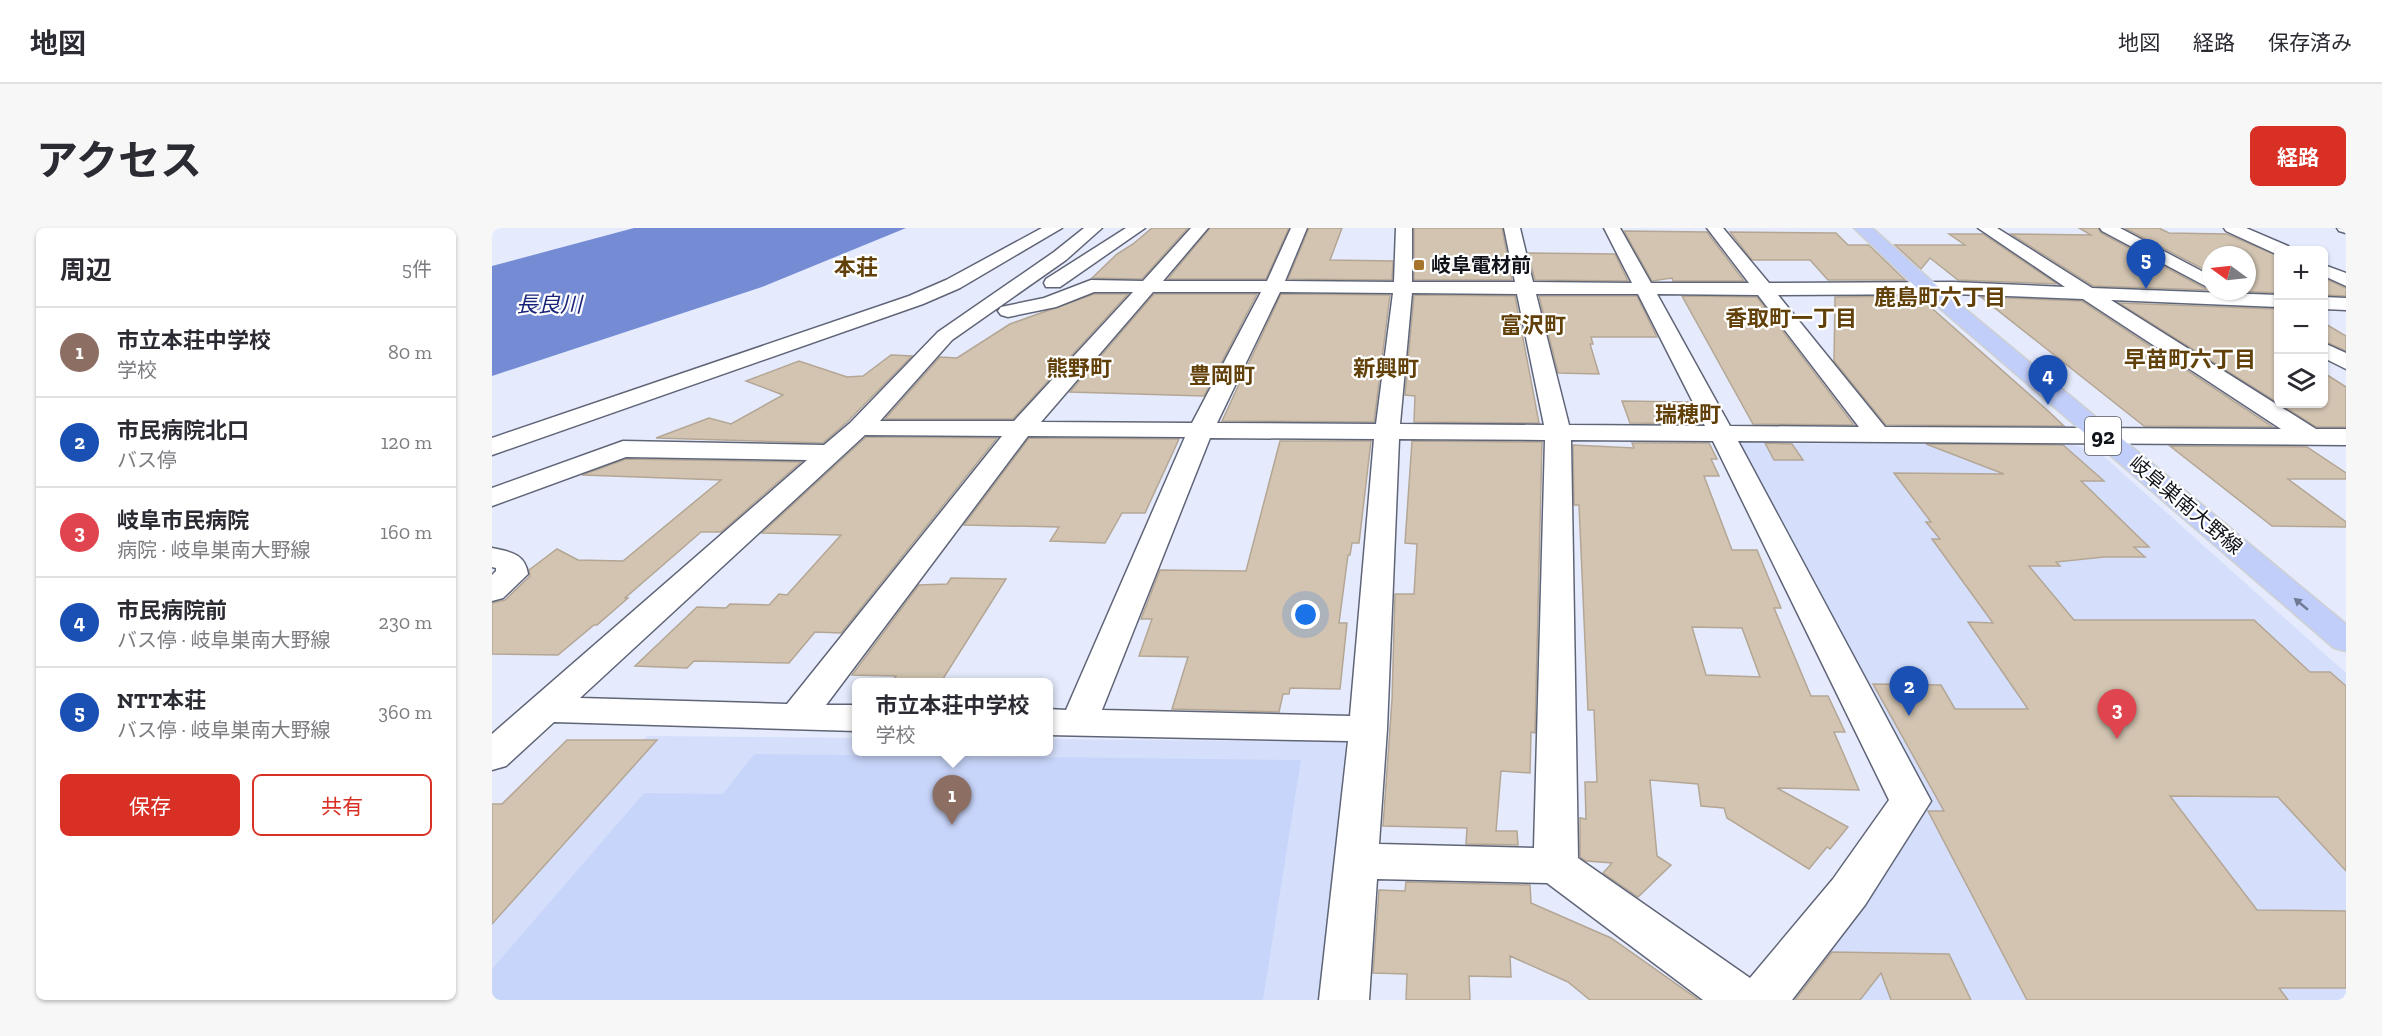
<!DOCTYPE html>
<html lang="ja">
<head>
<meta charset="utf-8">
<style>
  :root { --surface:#fff; --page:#f7f7f7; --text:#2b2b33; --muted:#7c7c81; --line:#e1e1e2; --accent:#d93025 }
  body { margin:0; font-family:"Zilla Slab","Noto Sans JP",serif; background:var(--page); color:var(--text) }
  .controls { position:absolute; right:18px; top:18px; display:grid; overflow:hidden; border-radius:9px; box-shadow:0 2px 4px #0004 }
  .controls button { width:54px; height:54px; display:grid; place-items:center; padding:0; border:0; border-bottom:2px solid var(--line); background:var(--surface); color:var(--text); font:30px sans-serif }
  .compass { position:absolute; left:1710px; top:18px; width:54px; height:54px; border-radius:50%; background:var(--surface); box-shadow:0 2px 4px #0004; rotate:285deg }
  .you { position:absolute; left:814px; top:387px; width:21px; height:21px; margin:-15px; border:4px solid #fff; border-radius:50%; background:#1a73e8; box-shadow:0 0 0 9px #1a73e833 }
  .badge { display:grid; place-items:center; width:39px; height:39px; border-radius:50%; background:var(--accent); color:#fff; font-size:20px; font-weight:700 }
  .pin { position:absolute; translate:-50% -50px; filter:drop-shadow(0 2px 3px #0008) }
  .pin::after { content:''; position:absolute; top:32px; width:21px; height:18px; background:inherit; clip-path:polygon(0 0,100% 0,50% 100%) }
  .popup { position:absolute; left:360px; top:450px; width:201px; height:78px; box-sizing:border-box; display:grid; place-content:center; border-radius:9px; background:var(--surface); filter:drop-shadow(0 2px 4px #0005); font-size:20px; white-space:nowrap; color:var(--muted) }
  .popup b { font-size:22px; color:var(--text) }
  .popup::after { content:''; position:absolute; left:50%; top:100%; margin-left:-12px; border:12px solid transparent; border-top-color:var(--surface) }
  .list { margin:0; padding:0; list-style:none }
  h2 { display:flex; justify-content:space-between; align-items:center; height:78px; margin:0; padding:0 24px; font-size:26px }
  h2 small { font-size:20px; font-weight:400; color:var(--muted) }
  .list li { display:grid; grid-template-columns:39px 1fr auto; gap:18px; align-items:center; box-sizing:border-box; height:90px; padding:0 24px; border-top:2px solid var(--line) }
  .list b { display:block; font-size:22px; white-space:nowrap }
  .list p { margin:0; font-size:20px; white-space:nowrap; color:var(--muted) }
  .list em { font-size:20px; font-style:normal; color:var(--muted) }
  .actions { display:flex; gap:12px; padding:18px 24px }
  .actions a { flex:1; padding:14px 0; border:2px solid var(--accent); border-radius:9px; text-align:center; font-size:21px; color:var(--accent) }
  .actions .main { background:var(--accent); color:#fff }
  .icon { flex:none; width:33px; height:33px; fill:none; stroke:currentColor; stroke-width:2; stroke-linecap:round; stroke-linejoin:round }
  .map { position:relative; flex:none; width:1854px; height:772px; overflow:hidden; border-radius:9px }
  header { display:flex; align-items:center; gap:36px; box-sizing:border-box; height:84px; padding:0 30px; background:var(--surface); border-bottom:2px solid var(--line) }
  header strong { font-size:28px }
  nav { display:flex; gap:33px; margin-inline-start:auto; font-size:21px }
  .intro { display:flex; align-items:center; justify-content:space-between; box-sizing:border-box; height:144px; padding:0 36px }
  h1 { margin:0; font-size:42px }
  .button { padding:15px 27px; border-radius:9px; background:var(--accent); color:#fff; font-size:21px; font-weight:700 }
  main { display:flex; gap:36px; padding:0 36px }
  aside { flex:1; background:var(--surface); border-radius:9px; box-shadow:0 2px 4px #0004 }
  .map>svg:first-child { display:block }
  .built { fill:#d5dffb }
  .green { fill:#c8d5fa }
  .water { fill:#758cd5 }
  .building { fill:#d2c4b1; stroke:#b4a695; stroke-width:1.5; fill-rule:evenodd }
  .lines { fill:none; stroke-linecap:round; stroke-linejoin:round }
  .minor-casing { stroke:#5f6577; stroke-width:3 }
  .major-casing { stroke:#cfd0d1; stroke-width:3 }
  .minor { fill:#fff; fill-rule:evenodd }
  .major { fill:#c1cefa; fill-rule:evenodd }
  .oneway { fill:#717a95 }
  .poi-dot { fill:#a6752b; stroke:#fff; stroke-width:2 }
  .labels { text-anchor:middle; stroke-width:4.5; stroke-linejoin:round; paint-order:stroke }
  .far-poi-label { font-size:20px; font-weight:bold; fill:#10131a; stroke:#fff; text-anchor:start }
  .far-street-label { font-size:20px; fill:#10131a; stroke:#fff }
  .far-quarter-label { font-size:22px; font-weight:bold; fill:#614009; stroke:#fff }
  .far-neighbourhood-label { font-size:22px; font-weight:bold; fill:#614009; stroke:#fff }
  .far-water-label { font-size:22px; font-style:italic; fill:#1a257a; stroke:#fff }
  .shield { fill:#fff; stroke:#585a5f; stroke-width:1.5 }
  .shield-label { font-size:22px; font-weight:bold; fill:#10131a }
</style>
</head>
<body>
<header>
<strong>地図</strong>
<nav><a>地図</a><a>経路</a><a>保存済み</a></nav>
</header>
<div class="intro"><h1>アクセス</h1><a class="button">経路</a></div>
<main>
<aside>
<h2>周辺<small>5件</small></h2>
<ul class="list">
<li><span class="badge" style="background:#8d6e63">1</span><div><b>市立本荘中学校</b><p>学校</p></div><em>80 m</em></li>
<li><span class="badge" style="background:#1a4fb4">2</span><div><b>市民病院北口</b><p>バス停</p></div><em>120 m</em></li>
<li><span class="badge" style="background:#e0444e">3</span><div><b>岐阜市民病院</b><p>病院 · 岐阜巣南大野線</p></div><em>160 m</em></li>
<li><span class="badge" style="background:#1a4fb4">4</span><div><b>市民病院前</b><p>バス停 · 岐阜巣南大野線</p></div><em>230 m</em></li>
<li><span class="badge" style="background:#1a4fb4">5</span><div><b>NTT本荘</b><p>バス停 · 岐阜巣南大野線</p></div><em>360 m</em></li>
</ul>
<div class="actions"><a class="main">保存</a><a>共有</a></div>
</aside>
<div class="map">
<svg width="1854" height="772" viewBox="0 0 1854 772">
  <rect width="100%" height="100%" fill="#e5ebfc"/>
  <path class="built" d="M1252 215 1581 217 1608 225 1854 445V772H1279L1430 577 1245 219Z
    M155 508 364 510V524H556V511L854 514 827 772H0V679Z"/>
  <path class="green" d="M262 526 809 532 771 772H0V741L152 565 231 566Z"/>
  <path class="water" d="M142 0H414L270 59 0 148V38Z"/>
  <path class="building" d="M660 0H696L650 51 600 50 625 26 641 16Z
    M718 0H797L774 51H676Z
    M817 0H850L838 32 901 33 900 52 796 51Z
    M922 0H1010L1020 52H922Z
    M1587 0H1606L1609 5 1716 62 1601 58 1519 6 1599 7Z
    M1633 0H1667L1677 5 1735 6 1786 28V65L1740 63H1755V27H1719V45Z
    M1132 3 1215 4 1252 53H1181L1180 50 1160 53Z
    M1238 4 1344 5 1356 17H1377L1413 52H1336L1318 32H1260Z
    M1457 6H1491L1565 56 1466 52 1438 30 1429 41 1403 17H1473Z
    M1036 25 1123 26 1136 53 1043 52Z
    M1832 50 1854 60V68L1832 67Z
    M602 66H636L521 191H393L448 129 465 130 518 96Z
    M662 66H765L712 168 578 164Z
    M789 66 898 67 882 194 730 193Z
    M922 67 1023 68 1047 195 922 194 923 168 913 167Z
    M1047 68H1145L1165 109H1099L1101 116H1098L1107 146 1066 145Z
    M1190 68 1265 69 1362 197 1261 196Z
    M1426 68 1554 181 1572 198 1394 197 1342 133 1343 69Z
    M1489 69 1590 73 1781 199 1652 198Z
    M1627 75 1786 81V175Z
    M1832 95 1854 108V123L1832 113Z
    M399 127 420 128 356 193 331 215 164 210 217 190 239 196 291 167 254 153 307 133 355 149 371 148Z
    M1832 145 1854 159V199H1824L1788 176H1832Z
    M1130 173 1198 174 1208 196 1138 195Z
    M374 209 505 210 349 405 323 404 297 435 202 433 195 440 143 438 205 379 234 380 238 376 277 377 287 366 295 367 349 307 270 305Z
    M537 210 687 211 653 285H630L613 315 558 313 567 299 472 297Z
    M788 213H879L867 315H860L858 327H856L847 395H855L848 461 798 460 797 466H791L787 484 680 481 696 429 647 428 660 391H649L668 342 754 343Z
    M920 213 1050 214 1043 505 1039 504 1038 545 1009 543 1004 603H1025L1026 617 974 616 975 600 891 598 900 472 903 366H922L925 316 913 315Z
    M1140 215H1217L1225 231H1219L1227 248H1212L1240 322H1265L1289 380H1282L1319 468H1336L1353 504H1342L1367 562 1285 560 1356 599 1338 621 1335 619 1317 641 1235 590 1232 580 1209 578 1206 556 1158 552 1165 628 1179 637 1146 669 1111 645 1120 635 1094 633 1088 629V590L1094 591 1093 554H1105L1102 482H1096L1087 277H1082L1081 217 1142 220ZM1200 399 1250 400 1268 449 1214 447Z
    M1273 215 1300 216 1311 232H1282Z
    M1434 216 1571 217 1612 253H1589L1657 319H1642L1653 329H1612L1564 334 1568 338H1537L1582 392H1762L1818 444H1838L1854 458V643L1786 569 1678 568 1765 682 1854 683V760H1787L1796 772H1535L1436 583H1452L1381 456 1449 457 1463 481H1536L1476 394 1501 395 1440 311H1448L1434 294H1439L1402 245 1512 246Z
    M1678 218 1815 219 1854 245V251H1796L1854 294V299L1780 298Z
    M134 231 309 234 229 304H209L133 370H136L105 397H102L66 427 0 426V375L13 372 38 348 37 342 65 321 86 332 131 333 229 252 90 247Z
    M459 350 514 351 449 454H400L404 448 360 447 427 357 455 356Z
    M75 512H165L0 696V576H10Z
    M914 654 1038 657 1039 675 1119 710 1207 772H1098L1076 754 1018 728 1019 749 977 748 978 772H914L915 746 881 745 887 662 913 663Z
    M1340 724 1457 726 1479 772H1399L1389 745 1368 772H1303Z"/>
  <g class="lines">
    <defs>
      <path id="minor" d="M550 0H570L468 60 431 76 0 227V210L417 68 454 52Z
        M592 0H610L574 32 460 112 388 193H522L641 64H602L564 79 516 89 509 87 506 83 509 79 552 70 599 52 651 53 699 0H716L671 53H775L799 0H815L793 53 902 54 904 0H920V54H1023L1012 0H1028L1041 54 1140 55 1112 0H1128L1159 55H1257L1215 0H1231L1277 55 1461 54 1573 59 1486 0H1505L1600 60 1786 67V79L1619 72 1824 201H1854V217L1246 213 1439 573 1373 677 1300 772H1211L1055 655 885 651 877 772H827L856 513 556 507V481L574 482 693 209 536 208 334 477H364V503L62 494 14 538 0 542V506L315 232 134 229 0 278V260L131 213 332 217 358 195 446 104 562 24ZM661 64H769L700 195 549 194ZM788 64 901 65 884 196 725 195ZM920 65 1025 66 1052 197 908 196ZM1044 66H1146L1213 198 1077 197ZM1165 66 1266 67 1367 199 1238 198ZM1461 66 1591 71 1789 201 1393 199 1286 67ZM373 207 510 208 295 476 88 470ZM718 210 882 211 858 488 610 482ZM907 211 1053 212 1042 620 887 616 895 501ZM1079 212 1221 213 1397 572 1341 651 1258 750 1086 630Z
        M634 0H653L568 59H554L552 55 554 51Z
        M1608 0H1628L1719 48V61L1610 3Z
        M1732 0H1754L1796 18 1799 22H1786V26H1784L1734 3Z
        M1845 0H1854V5L1847 3Z
        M1832 37 1854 45V58L1832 48Z
        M1832 69 1854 70V82L1832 81Z
        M1832 115 1854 125V141L1832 130Z
        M0 320C18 324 33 325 36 346L11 370 0 373V347L4 343V340L0 339Z"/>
      <path id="major" d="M1362 0H1380L1443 56 1854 396V423L1842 420 1429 64Z"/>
    </defs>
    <use href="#minor" class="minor-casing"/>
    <use href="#major" class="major-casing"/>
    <use href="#minor" class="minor"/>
    <use href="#major" class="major"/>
  </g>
  <defs><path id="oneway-solid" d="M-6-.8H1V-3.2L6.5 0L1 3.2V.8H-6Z" transform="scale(1.5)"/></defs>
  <use class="oneway" href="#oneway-solid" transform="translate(1809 376) rotate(-140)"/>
  <rect class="poi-dot" x="921" y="31" width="12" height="12" rx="3"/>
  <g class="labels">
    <g class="far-poi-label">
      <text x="939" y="44">岐阜電材前</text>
    </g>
    <g class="far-street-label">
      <text transform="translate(1694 277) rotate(40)" y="7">岐阜巣南大野線</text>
    </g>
    <g class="far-quarter-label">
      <text x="364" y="47">本荘</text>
      <text x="1041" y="105">富沢町</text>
      <text x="587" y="148">熊野町</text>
      <text x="894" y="148">新興町</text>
      <text x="730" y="155">豊岡町</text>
      <text x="1196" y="194">瑞穂町</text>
    </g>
    <g class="far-neighbourhood-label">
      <text x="1448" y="77">鹿島町六丁目</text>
      <text x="1299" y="98">香取町一丁目</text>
      <text x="1698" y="139">早苗町六丁目</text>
    </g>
    <g class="far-water-label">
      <text x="57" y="84">長良川</text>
    </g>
    <rect class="shield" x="1593" y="189" width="36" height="38" rx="4.5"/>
    <g class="shield-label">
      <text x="1611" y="216">92</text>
    </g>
  </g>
</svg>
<div class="controls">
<button>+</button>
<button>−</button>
<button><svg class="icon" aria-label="layers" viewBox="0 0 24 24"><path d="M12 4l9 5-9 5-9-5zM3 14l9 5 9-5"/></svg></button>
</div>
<svg class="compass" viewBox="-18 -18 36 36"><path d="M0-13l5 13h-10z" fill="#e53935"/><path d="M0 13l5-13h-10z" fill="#7c7c81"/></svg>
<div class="you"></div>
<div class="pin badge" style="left:460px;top:597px;background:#8d6e63">1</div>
<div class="popup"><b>市立本荘中学校</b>学校</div>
<div class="pin badge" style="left:1417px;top:488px;background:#1a4fb4">2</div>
<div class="pin badge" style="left:1625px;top:511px;background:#e0444e">3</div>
<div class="pin badge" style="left:1556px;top:177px;background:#1a4fb4">4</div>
<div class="pin badge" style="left:1654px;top:61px;background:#1a4fb4">5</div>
</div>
</main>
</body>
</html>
